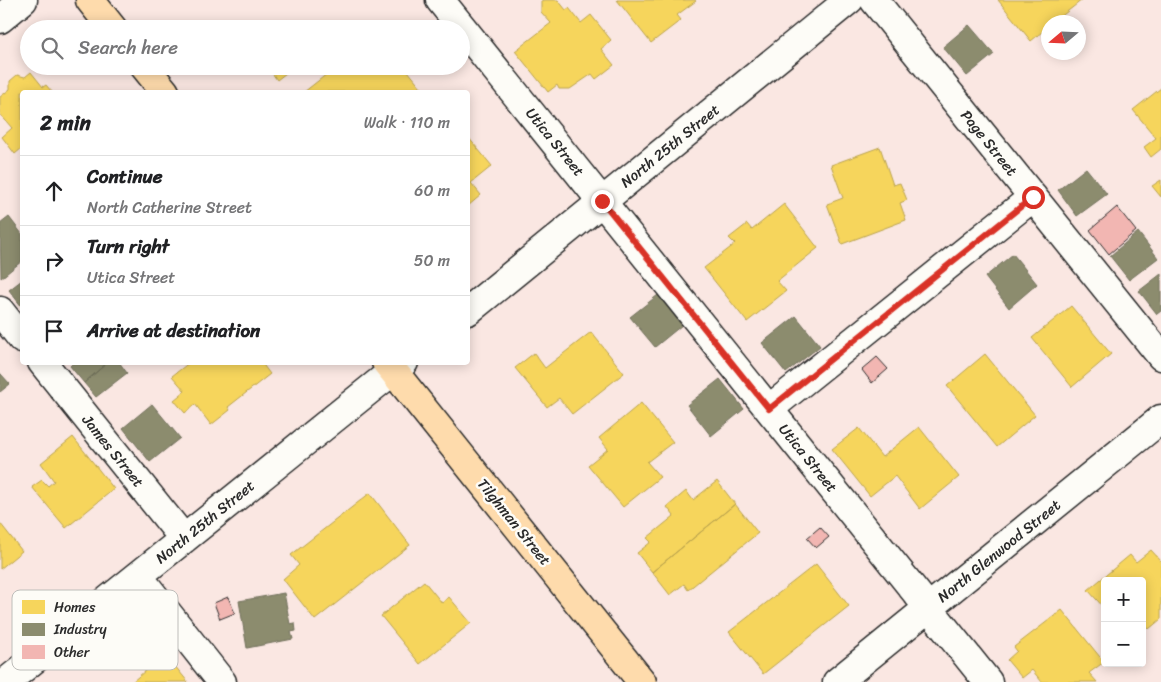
<!DOCTYPE html>
<html lang="en">
<head>
<meta charset="utf-8">
<style>
  :root { --surface:#fff; --page:#f2f2f2; --text:#202124; --muted:#757577; --line:#e0e0e0 }
  body { margin:0; font-family:Sriracha,sans-serif; background:var(--page); color:var(--text) }
  .controls { position:absolute; right:15px; bottom:15px; display:grid; overflow:hidden; border-radius:5px; box-shadow:0 2px 12px #0003 }
  .controls button { width:45px; height:45px; display:grid; place-items:center; padding:0; border:0; border-bottom:1px solid var(--line); background:var(--surface); color:var(--text); font:25px sans-serif }
  .compass { position:absolute; left:1041px; top:15px; width:45px; height:45px; border-radius:50%; background:var(--surface); box-shadow:0 2px 12px #0003; rotate:251deg }
  .stop { position:absolute; width:15px; height:15px; margin:-11px; border:4px solid #d93025; border-radius:50%; background:#fff }
  .stop.end { background:#d93025; border-color:#fff; box-shadow:0 1px 5px #0008 }
  .list { margin:0; padding:0; list-style:none }
  h2 { display:flex; justify-content:space-between; align-items:center; height:65px; margin:0; padding:0 20px; font-size:21px }
  h2 small { font-size:16px; font-weight:400; color:var(--muted) }
  .list li { display:grid; grid-template-columns:32px 1fr auto; gap:15px; align-items:center; box-sizing:border-box; height:70px; padding:0 20px; border-top:1px solid var(--line) }
  .list b { display:block; font-size:19px; white-space:nowrap }
  .list p { margin:0; font-size:16px; white-space:nowrap; color:var(--muted) }
  .list em { font-size:16px; font-style:normal; color:var(--muted) }
  .icon { flex:none; width:28px; height:28px; fill:none; stroke:currentColor; stroke-width:2; stroke-linecap:round; stroke-linejoin:round }
  .map { position:relative; flex:none; width:1161px; height:682px; overflow:hidden }
  .search { position:absolute; background:var(--surface); box-shadow:0 2px 12px #0003; left:20px; top:20px; width:450px; height:55px; display:flex; align-items:center; gap:12px; box-sizing:border-box; padding:0 18px; border-radius:28px; color:var(--muted); font-size:19px }
  .panel { position:absolute; background:var(--surface); box-shadow:0 2px 12px #0003; left:20px; top:90px; width:450px; height:275px; border-radius:5px }
  .map>svg:first-child { display:block }
  .homes { fill:#f6d55c; stroke:#b9a24d }
  .industry { fill:#8c8c6e; stroke:#6f6f5a }
  .building { fill:#f2b6b2; stroke:#2b2b2b }
  .lines { fill:none; stroke-linecap:round; stroke-linejoin:round }
  .minor-casing { stroke:#2b2b2b; stroke-width:31 }
  .major-casing { stroke:#2b2b2b; stroke-width:31 }
  .minor { stroke:#fdfcf7; stroke-width:28 }
  .major { stroke:#fedbac; stroke-width:28 }
  .route { stroke:#d93025; stroke-width:6 }
  .labels { text-anchor:middle; stroke-width:5; stroke-linejoin:round; paint-order:stroke }
  .street-label { font-size:15px; fill:#2b2b2b; stroke:#fdfcf7 }
  .key { fill:#fdfcf7; stroke:#bebdba; stroke-width:1 }
  .key-label { font-size:14px; fill:#2b2b2b }
</style>
</head>
<body>
<div class="map">
<svg width="1161" height="682" viewBox="0 0 1161 682">
  <rect width="100%" height="100%" fill="#fae7e2"/>
  <filter id="ink" filterUnits="userSpaceOnUse"><feTurbulence type="fractalNoise" baseFrequency=".02" numOctaves="2"/><feDisplacementMap in="SourceGraphic" scale="10" xChannelSelector="R" yChannelSelector="G"/><feConvolveMatrix kernelMatrix="1 2 1 2 8 2 1 2 1" color-interpolation-filters="sRGB"/></filter>
  <g filter="url(#ink)">
    <path class="homes" d="M544 0H558L566 10 569 8 581 23 591 15 611 40 601 49 614 65 596 79 592 74 570 89H559L557 85 548 92 515 51 551 23 541 12V1Z
      M617 0H695L696 1 677 15 681 20 651 43Z
      M998 0H1082L1054 22H1048V27L1031 41Z
      M288 20 295 29H277Z
      M267 66H295L277 80Z
      M337 66H404L425 92H304Z
      M31 72 43 87 46 85 52 92H22V148L15 154 2 137 12 128 0 114V97L10 89V81L17 75 25 77Z
      M1161 88V149L1151 157 1144 147 1156 138 1133 110Z
      M468 137 492 166 471 183 481 195 468 206Z
      M880 147 893 185 900 183 907 200 900 203 906 220 842 244 827 204 843 198 831 165Z
      M1161 180V197L1152 186Z
      M784 204 818 248 777 281 786 291 747 322 704 268 735 244 729 238 747 224 752 230Z
      M1071 306 1111 354 1072 387 1032 338Z
      M591 332 624 373 572 414 559 398 547 407 515 368 534 353 545 368Z
      M985 354 1035 415 997 447 947 386Z
      M190 362H261L270 374 228 407 230 410 211 425 195 404 185 413 174 400 185 391 172 376Z
      M641 403 673 442 647 462 660 477 623 507 588 465 608 449 599 438Z
      M919 427 959 477 920 509 895 476 870 496 832 449 859 428 882 457Z
      M73 437 114 489 66 528 32 487 42 480 48 486 54 481 41 463Z
      M717 481 735 504 652 572 637 553 651 542 647 538 674 516 667 507 686 491 693 500Z
      M370 493 410 545 315 620 283 579 299 565 291 555Z
      M735 504 758 533 688 590 684 584 670 595 652 572Z
      M0 523 22 551 0 569Z
      M1151 550 1161 561V619L1149 629 1145 625 1142 628V581H1105V609L1088 590 1130 555 1136 562Z
      M816 564 849 606 763 674 729 632Z
      M424 581 442 603 449 597 471 623 420 664 381 616Z
      M1062 610 1104 662 1089 673 1097 682H1042L1032 670 1022 678 1007 660 1017 651 1014 647Z
      M165 654 188 682H132Z"/>
    <path class="industry" d="M969 25 994 54 967 76 943 47Z
      M1086 168 1107 194 1077 216 1058 190Z
      M9 217 22 234V261L1 278 0 224Z
      M1138 232 1158 258 1129 280 1110 256Z
      M1013 254 1037 284 1009 308 985 277Z
      M1161 274V311L1157 314 1139 291Z
      M22 280V307L9 290Z
      M658 295 682 325 655 347 630 317Z
      M796 316 820 346 786 373 762 343Z
      M74 362H108L84 383 70 366Z
      M108 362H119L127 373 96 397 84 383Z
      M0 373 10 384 0 392Z
      M720 379 744 409 711 436 687 405Z
      M152 404 180 438 150 462 123 428Z
      M284 593 290 624 295 623 296 631 291 632 293 639 247 648 239 601Z"/>
    <path class="building" d="M1117 207 1136 231 1109 254 1090 230Z
      M877 357 888 369 872 383 862 370Z
      M820 527 829 537 816 548 807 538Z
      M228 597 235 613 220 619 214 603Z"/>
    <g class="lines">
      <defs>
        <path id="minor" d="M440 0 988 682
          M874 0 1161 356
          M0 19 23 0
          M0 311 22 339
          M468 311 849 0
          M42 362 184 539
          M769 409 1033 197
          M139 577 222 682
          M6 682 404 362
          M837 682 1161 419"/>
        <path id="major" d="M90 0 113 29
          M144 66 165 92
          M386 362 642 682"/>
      </defs>
      <use href="#minor" class="minor-casing"/>
      <use href="#major" class="major-casing"/>
      <use href="#minor" class="minor"/>
      <use href="#major" class="major"/>
    </g>
  </g>
  <g class="lines" filter="url(#ink)">
    <path class="route" d="M602 201 769 409 1033 197"/>
  </g>
  <g class="labels">
    <g class="street-label">
      <text transform="translate(555 142) rotate(51)" y="5">Utica Street</text>
      <text transform="translate(989 143) rotate(51)" y="5">Page Street</text>
      <text transform="translate(670 146) rotate(-39)" y="5">North 25th Street</text>
      <text transform="translate(113 451) rotate(51)" y="5">James Street</text>
      <text transform="translate(808 458) rotate(51)" y="5">Utica Street</text>
      <text transform="translate(205 522) rotate(-39)" y="5">North 25th Street</text>
      <text transform="translate(514 522) rotate(51)" y="5">Tilghman Street</text>
      <text transform="translate(999 551) rotate(-39)" y="5">North Glenwood Street</text>
    </g>
  </g>
  <rect x="12" y="590" width="166" height="80" rx="8" class="key"/>
  <rect x="22" y="600" width="23" height="14" fill="#f6d55c"/>
  <rect x="22" y="623" width="23" height="13" fill="#8c8c6e"/>
  <rect x="22" y="645" width="23" height="14" fill="#f2b6b2"/>
  <g class="key-label">
    <text x="54" y="612">Homes</text>
    <text x="54" y="634">Industry</text>
    <text x="54" y="657">Other</text>
  </g>
</svg>
<div class="controls">
<button>+</button>
<button>−</button>
</div>
<svg class="compass" viewBox="-18 -18 36 36"><path d="M0-13l5 13h-10z" fill="#e53935"/><path d="M0 13l5-13h-10z" fill="#757577"/></svg>
<div class="stop" style="left:1033px;top:197px"></div>
<div class="stop end" style="left:602px;top:201px"></div>
<div class="search"><svg class="icon" aria-label="search" viewBox="0 0 24 24"><circle cx="10" cy="10" r="6"/><path d="M15 15l6 6"/></svg>Search here</div>
<section class="panel">
<h2>2 min<small>Walk · 110 m</small></h2>
<ul class="list">
<li><svg class="icon" aria-label="ahead" viewBox="0 0 24 24"><path d="M12 20V5M6 11l6-6 6 6"/></svg><div><b>Continue</b><p>North Catherine Street</p></div><em>60 m</em></li>
<li><svg class="icon" aria-label="right" viewBox="0 0 24 24"><path d="M7 20v-9h11M14 6l5 5-5 5"/></svg><div><b>Turn right</b><p>Utica Street</p></div><em>50 m</em></li>
<li><svg class="icon" aria-label="arrive" viewBox="0 0 24 24"><path d="M6 21V4h12l-3 4 3 4H6"/></svg><div><b>Arrive at destination</b></div></li>
</ul>
</section>
</div>
</body>
</html>
